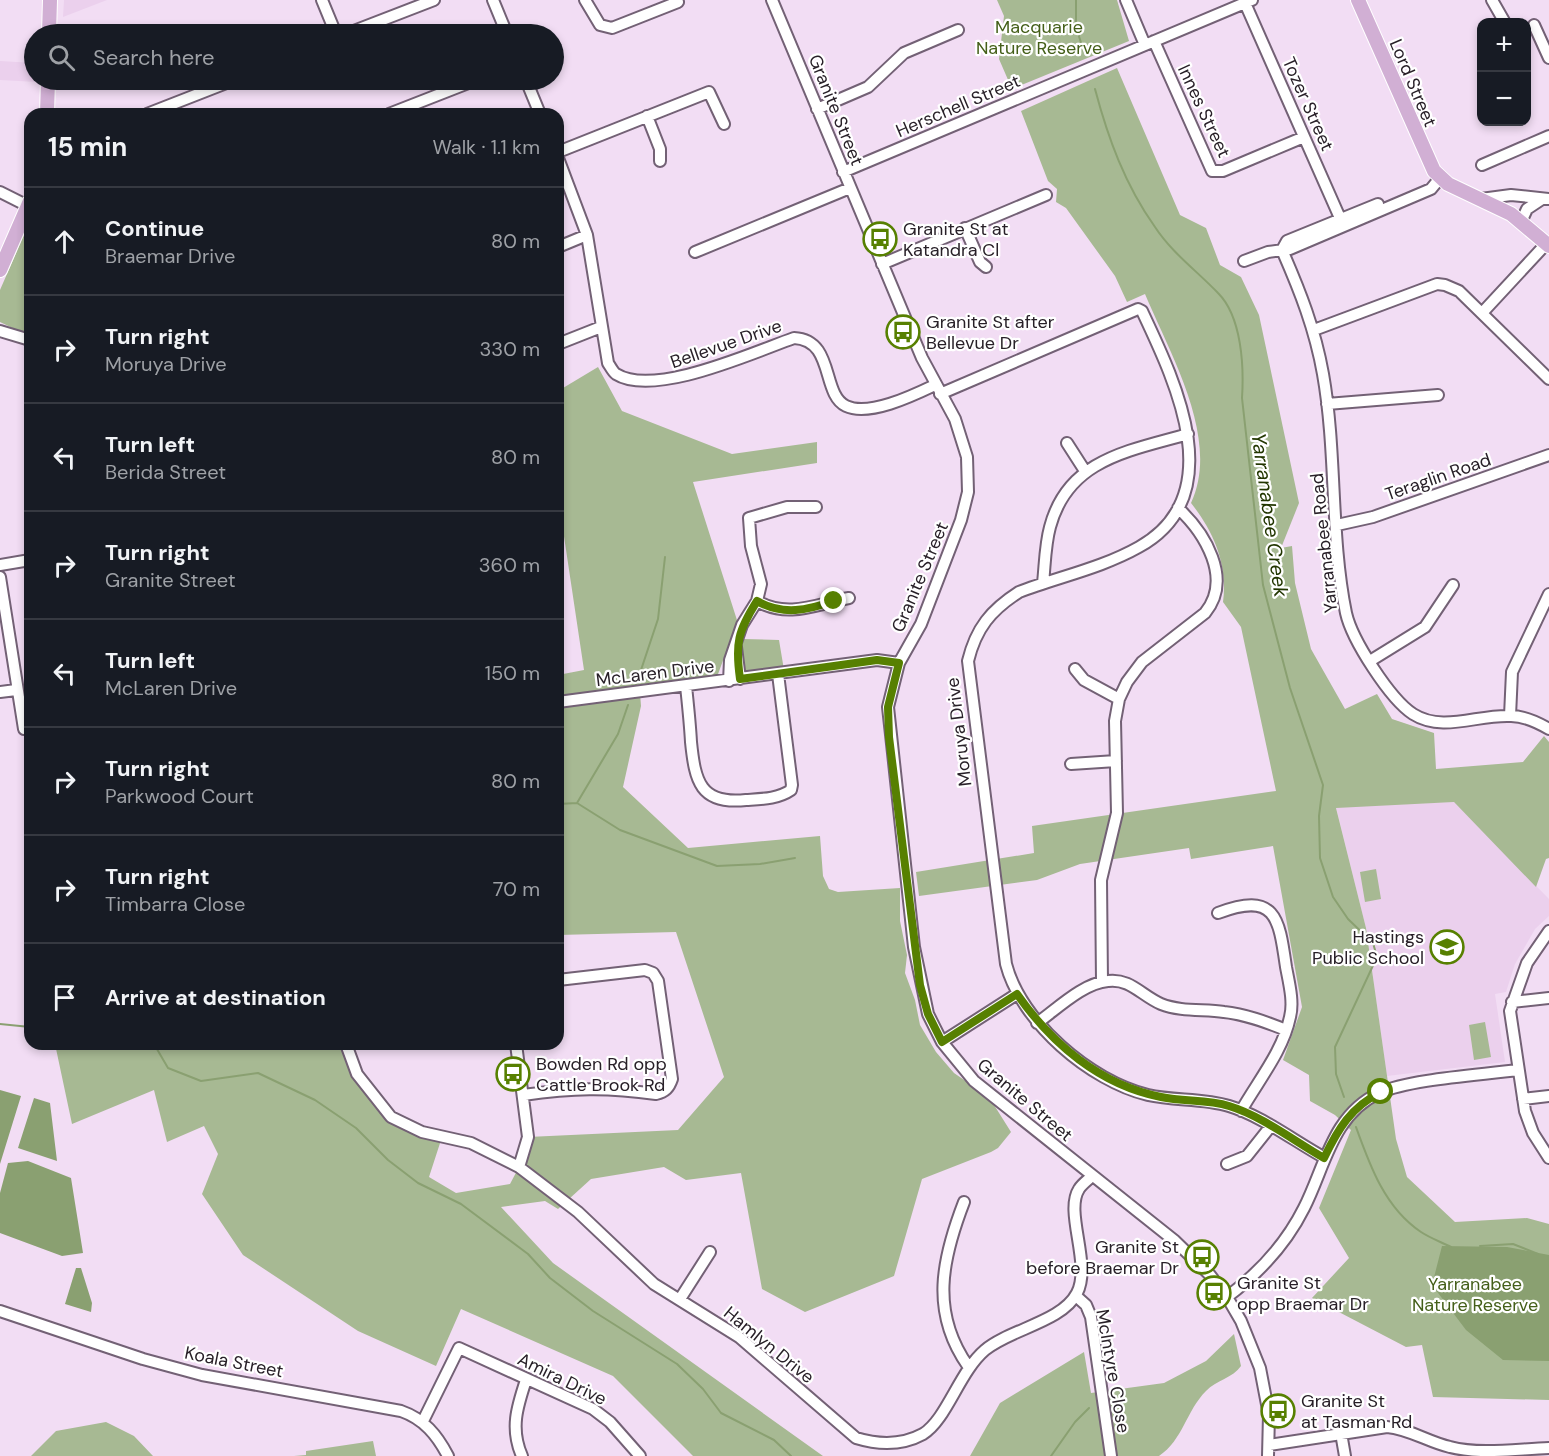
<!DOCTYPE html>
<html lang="en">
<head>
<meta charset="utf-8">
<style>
  :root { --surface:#171b24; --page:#242831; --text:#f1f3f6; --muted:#9ea1a6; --line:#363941 }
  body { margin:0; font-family:"DM Sans",sans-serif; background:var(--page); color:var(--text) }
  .controls { position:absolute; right:18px; top:18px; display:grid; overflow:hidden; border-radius:12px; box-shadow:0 3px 9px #0003 }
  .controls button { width:54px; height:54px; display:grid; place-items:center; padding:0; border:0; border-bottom:2px solid var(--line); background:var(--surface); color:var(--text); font:30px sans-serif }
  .stop { position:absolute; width:18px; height:18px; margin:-14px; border:4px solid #578001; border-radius:50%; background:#fff }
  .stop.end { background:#578001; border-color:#fff; box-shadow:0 2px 6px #0008 }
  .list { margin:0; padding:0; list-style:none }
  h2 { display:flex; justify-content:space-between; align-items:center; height:78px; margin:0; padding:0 24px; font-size:26px }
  h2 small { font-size:20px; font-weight:400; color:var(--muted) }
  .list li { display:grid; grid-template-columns:39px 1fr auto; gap:18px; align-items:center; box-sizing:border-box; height:108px; padding:0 24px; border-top:2px solid var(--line) }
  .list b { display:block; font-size:22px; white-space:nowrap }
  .list p { margin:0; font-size:20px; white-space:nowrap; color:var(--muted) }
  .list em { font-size:20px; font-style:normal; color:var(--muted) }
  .icon { flex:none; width:33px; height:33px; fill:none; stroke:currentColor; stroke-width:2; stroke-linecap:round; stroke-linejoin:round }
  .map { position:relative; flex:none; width:1549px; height:1456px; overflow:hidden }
  .search { position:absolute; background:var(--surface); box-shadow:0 3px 9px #0003; left:24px; top:24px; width:540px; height:66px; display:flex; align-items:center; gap:15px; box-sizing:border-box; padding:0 21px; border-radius:33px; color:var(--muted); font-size:22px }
  .panel { position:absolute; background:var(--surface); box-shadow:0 3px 9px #0003; left:24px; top:108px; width:540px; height:942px; border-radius:18px }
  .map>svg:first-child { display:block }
  .built { fill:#ebd0ed }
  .green { fill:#a7b993 }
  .water { fill:#8aa071 }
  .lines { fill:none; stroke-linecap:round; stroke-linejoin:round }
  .stream { stroke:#8aa071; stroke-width:2 }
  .minor-casing { stroke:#736175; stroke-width:14 }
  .major-casing { stroke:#fff; stroke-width:16 }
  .minor { stroke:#fff; stroke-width:10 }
  .major { stroke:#d1afd4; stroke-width:14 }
  .route { stroke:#578001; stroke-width:8 }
  .labels { text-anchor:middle; stroke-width:4.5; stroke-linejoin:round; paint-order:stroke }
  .park-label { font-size:18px; fill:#445f19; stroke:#fff }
  .street-label { font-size:18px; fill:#282028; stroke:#fff }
  .poi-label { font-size:18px; fill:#282028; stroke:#fff; text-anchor:start }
  .water-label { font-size:20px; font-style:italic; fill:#223600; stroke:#fff }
</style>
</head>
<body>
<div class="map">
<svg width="1549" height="1456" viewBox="0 0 1549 1456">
  <rect width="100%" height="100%" fill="#f2ddf4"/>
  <path class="built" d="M64 0H107L63 17Z
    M0 61 34 63 37 82 0 80Z
    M1454 802 1549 899V916L1535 929 1515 964 1506 992 1495 994 1505 1062 1387 1076 1366 928 1336 807Z"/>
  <path class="green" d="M997 0H1117L1129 41 1012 89 999 59 1004 16Z
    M1117 68 1180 215 1206 228 1220 265 1241 277 1259 315 1299 503 1281 548 1292 546 1295 583 1311 649 1345 709 1377 694 1392 719 1434 733 1436 769 1523 762 1544 736 1549 742V858L1546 859 1536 887 1454 802 1336 808 1366 928 1396 1139 1407 1177 1455 1222 1527 1218 1549 1224V1400L1433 1397 1422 1345 1406 1347 1312 1298 1349 1258 1319 1208 1351 1130 1335 1115 1310 1101 1309 1075 1283 1060 1302 1007 1273 846 1191 859 1189 848 1080 864 1037 880 919 896 916 872 1034 853 1032 826 1276 791 1241 627 1223 602C1228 565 1214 532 1191 503 1221 439 1170 354 1145 294L1127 302 1115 276 1066 208 1056 202 1057 189 1048 181 1021 111Z
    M30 230V335H27L0 322V290L24 235Z
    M598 367 622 411 732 454 817 442V463L693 482 743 639 779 640 784 670 751 674 742 670 740 644 742 639 730 641 717 677 640 693 641 706 623 787 688 848 820 836 823 876 829 889 838 892 900 888V921L907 955 905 973 915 1000 920 1025 936 1052 954 1073 989 1097 1011 1132 998 1148 991 1152 922 1179 894 1276 805 1312 762 1289 741 1173 686 1180 664 1167 591 1179 558 1209 545 1201 501 1207 553 1263 823 1456H693L613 1376 461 1309 436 1366 358 1331 243 1255 202 1194 218 1154 204 1126 167 1142 154 1090 72 1124 55 1044H346L391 1117 442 1137 429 1177 456 1193 510 1184 519 1167 528 1137 678 1130 724 1077 676 932 558 935V675L584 670 562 523 558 524V391Z
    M1376 869 1381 899 1365 902 1360 872Z
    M1485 1022 1491 1057 1474 1060 1469 1025Z
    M1234 1334 1241 1366C1233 1378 1216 1380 1206 1391 1186 1411 1183 1440 1159 1456H970L1000 1403 1084 1352 1091 1393 1164 1383 1206 1361Z
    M106 1422 134 1436 153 1456H31L56 1431Z
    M373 1441 376 1456H294L306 1455V1451Z"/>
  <path class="water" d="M0 1090 21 1096 0 1164Z
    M34 1098 50 1103 57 1161 18 1148Z
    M28 1161 71 1178 83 1253 62 1256 0 1233V1193L8 1163Z
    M1442 1246 1507 1247 1549 1255V1361L1503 1360 1466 1330 1432 1285Z
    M76 1268H81L92 1303 91 1312 65 1304Z"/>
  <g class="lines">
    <path class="stream" d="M1076 0V27L1084 52
      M1095 89C1108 138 1125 185 1155 227 1172 253 1197 271 1218 293 1242 317 1244 367 1242 398L1263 585 1290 688 1323 785 1319 816 1320 858 1333 897 1348 919 1373 943 1377 957 1335 1047 1336 1074 1344 1097
      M636 685 658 619 665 557
      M577 803 620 830 717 866 760 864 795 858
      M558 804 577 803 618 734 628 705
      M0 1024 30 1027
      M154 1044 168 1068 201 1081 258 1073 315 1100 356 1128 388 1160 418 1183 461 1204 528 1254 550 1278 593 1311 677 1364 703 1389 721 1413 774 1440 791 1456
      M1356 1127C1370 1166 1385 1208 1421 1232 1430 1238 1441 1242 1451 1247
      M1480 1246 1513 1244 1538 1254
      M1051 1456 1075 1422 1089 1408"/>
    <defs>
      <path id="minor" d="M322 0 336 34
        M493 0 507 34
        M585 0 600 25 612 28 678 2
        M772 0 922 358 955 419 967 457 968 492 961 520 921 624 899 663 888 707 914 947 928 1014 942 1042 974 1081 1175 1241 1210 1275 1227 1297 1241 1321 1260 1368 1269 1415 1268 1456
        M1126 0 1145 45
        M1492 0 1504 21
        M1245 3 1340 218
        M1534 25 1549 58
        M346 34 434 0
        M1154 41 1212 171H1223L1304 137
        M526 80 540 114
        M817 109 868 87 904 53 958 30
        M147 114 234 80
        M389 114 476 80
        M647 116 660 149V161
        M558 152 709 92 724 124
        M558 158 587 235 608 363C610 366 613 372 616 374 654 398 754 352 794 338 835 340 821 394 846 406 869 417 914 395 935 385
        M1482 165 1549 136
        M843 172 1252 0
        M0 192 28 206
        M1481 199 1511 195 1549 199
        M1521 222 1527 209 1542 199
        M965 228 980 262 986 267
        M558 247 587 235
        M1282 250C1300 291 1315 329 1323 374 1337 453 1330 535 1346 613 1352 640 1390 699 1413 714 1443 733 1478 714 1511 716 1524 716 1537 722 1549 729
        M1282 250 1287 241 1378 204
        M695 252 850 188
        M1244 261 1268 252 1290 249 1431 189 1440 178
        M882 264 1046 195
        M1482 313 1546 244
        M1314 330 1437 284 1445 285 1459 291 1549 379
        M0 331 30 340
        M558 344 601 327
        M940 394 1138 309 1142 311C1175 381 1231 496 1139 547 1102 568 1058 577 1019 592 991 610 976 628 968 661L1006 964C1021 1022 1090 1081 1148 1095 1174 1101 1203 1098 1229 1106 1262 1116 1294 1141 1325 1158
        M1327 404 1438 395
        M1067 443 1085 471
        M1337 525 1373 517 1549 455
        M0 565 30 560
        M0 577 24 729
        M1043 583C1045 565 1045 545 1050 527 1068 459 1129 451 1188 434
        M757 601C788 619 817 604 849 598
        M736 647 740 679
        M1370 661 1425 627 1453 585
        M1075 669 1084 680 1119 699
        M729 681 730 660 742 625 757 601 761 584 751 546 749 518 787 507H816
        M686 686C688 705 690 723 691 742 695 781 700 805 746 800 761 799 778 799 791 790L792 785 778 674
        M0 692 16 690
        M558 702 877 660 899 663
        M1510 716 1512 672 1549 594
        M1071 764 1116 761
        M1218 913C1276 891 1279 918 1286 967 1289 983 1294 1002 1290 1017 1283 1051 1258 1081 1241 1111
        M1549 931 1527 963 1510 1011 1525 1111 1533 1133 1549 1158
        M1102 982 1101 880 1117 813 1115 721 1119 699 1127 682 1142 662 1205 613C1233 579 1205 533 1178 508
        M1512 1002 1549 998
        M1037 1023C1057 1009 1083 983 1108 981 1130 978 1142 996 1161 1004 1181 1012 1204 1009 1224 1012 1245 1014 1266 1022 1286 1030
        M942 1042 1017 994
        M346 1044 357 1074 391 1117 422 1132 471 1143 519 1167 578 1212 654 1284 739 1337 856 1438C879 1445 901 1446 923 1434 947 1419 959 1372 985 1350 1010 1329 1062 1322 1077 1293 1092 1264 1064 1212 1079 1189 1082 1184 1088 1180 1092 1176
        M516 1044 528 1137 519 1167
        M523 1095C573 1088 606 1087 656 1094 665 1092 669 1088 672 1079L658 981 653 973 645 970 558 980
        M1523 1099 1549 1096
        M1227 1164 1247 1156 1270 1127
        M964 1202C942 1259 930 1312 968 1366
        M1076 1296 1086 1305 1091 1317 1111 1456
        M1227 1297C1259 1273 1286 1244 1304 1208 1325 1167 1332 1115 1379 1093 1410 1079 1481 1075 1517 1070
        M680 1299 710 1252
        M0 1311 143 1359 202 1375 401 1411C424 1419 437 1435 448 1456
        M423 1421 459 1348 593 1409 610 1422 640 1456
        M1341 1433 1345 1456
        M1269 1445 1387 1427C1410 1429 1428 1442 1450 1447 1481 1455 1517 1449 1549 1448
        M522 1456C510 1429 517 1407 526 1380"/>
      <path id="major" d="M1358 0 1434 171 1448 184 1511 214 1549 246
        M49 34 50 0
        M47 114 48 80
        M0 270 30 201"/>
    </defs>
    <use href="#minor" class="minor-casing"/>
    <use href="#major" class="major-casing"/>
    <use href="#minor" class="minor"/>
    <use href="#major" class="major"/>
  </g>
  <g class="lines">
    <path class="route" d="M834 601C808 610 783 616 757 601 738 631 735 643 740 679L877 660 899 663 888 707 889 737 920 985 928 1014 942 1042 1017 994C1052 1044 1100 1085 1161 1097 1184 1102 1207 1099 1229 1106 1262 1116 1294 1141 1324 1158 1338 1129 1351 1107 1381 1092"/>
  </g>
  <defs>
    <symbol id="bus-ring" viewBox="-11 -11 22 22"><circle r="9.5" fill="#fff" stroke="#578001" stroke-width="1.5"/><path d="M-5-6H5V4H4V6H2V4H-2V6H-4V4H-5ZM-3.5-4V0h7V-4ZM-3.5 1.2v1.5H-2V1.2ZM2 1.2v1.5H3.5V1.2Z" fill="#578001"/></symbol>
    <symbol id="school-ring" viewBox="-11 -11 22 22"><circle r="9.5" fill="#fff" stroke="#578001" stroke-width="1.5"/><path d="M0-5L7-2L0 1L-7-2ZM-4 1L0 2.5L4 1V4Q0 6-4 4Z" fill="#578001"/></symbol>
  </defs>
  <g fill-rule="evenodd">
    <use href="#bus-ring" x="861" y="220" width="38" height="38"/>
    <use href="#bus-ring" x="884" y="313" width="38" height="38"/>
    <use href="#school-ring" x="1428" y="928" width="38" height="38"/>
    <use href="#bus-ring" x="494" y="1055" width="38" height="38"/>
    <use href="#bus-ring" x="1183" y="1238" width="38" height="38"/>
    <use href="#bus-ring" x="1195" y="1274" width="38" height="38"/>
    <use href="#bus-ring" x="1259" y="1392" width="38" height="38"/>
  </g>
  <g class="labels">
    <g class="park-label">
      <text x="1039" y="33">Macquarie<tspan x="1039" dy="21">Nature Reserve</tspan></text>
      <text x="1475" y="1290">Yarranabee<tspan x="1475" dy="21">Nature Reserve</tspan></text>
    </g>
    <g class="street-label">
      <text transform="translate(1413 83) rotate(67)" y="6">Lord Street</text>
      <text transform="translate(1308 104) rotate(66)" y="6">Tozer Street</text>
      <text transform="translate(958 106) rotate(-23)" y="6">Herschell Street</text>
      <text transform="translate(836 110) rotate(68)" y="6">Granite Street</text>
      <text transform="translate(1204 111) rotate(65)" y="6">Innes Street</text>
      <text transform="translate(726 344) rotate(-19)" y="6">Bellevue Drive</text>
      <text transform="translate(1438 477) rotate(-19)" y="6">Teraglin Road</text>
      <text transform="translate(1324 543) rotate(-96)" y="6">Yarranabee Road</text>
      <text transform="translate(920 577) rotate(-67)" y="6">Granite Street</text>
      <text transform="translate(655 673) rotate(-7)" y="6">McLaren Drive</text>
      <text transform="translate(959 732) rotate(-97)" y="6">Moruya Drive</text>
      <text transform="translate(1025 1100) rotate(40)" y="6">Granite Street</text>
      <text transform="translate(769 1345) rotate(39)" y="6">Hamlyn Drive</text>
      <text transform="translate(234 1362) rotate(11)" y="6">Koala Street</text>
      <text transform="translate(1113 1371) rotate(80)" y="6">McIntyre Close</text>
      <text transform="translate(562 1379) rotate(26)" y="6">Amira Drive</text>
    </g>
    <g class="poi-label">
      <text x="903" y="235">Granite St at<tspan x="903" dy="21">Katandra Cl</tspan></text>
      <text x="926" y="328">Granite St after<tspan x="926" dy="21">Bellevue Dr</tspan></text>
      <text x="1424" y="943" text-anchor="end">Hastings<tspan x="1424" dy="21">Public School</tspan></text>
      <text x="536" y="1070">Bowden Rd opp<tspan x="536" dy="21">Cattle Brook Rd</tspan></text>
      <text x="1179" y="1253" text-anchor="end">Granite St<tspan x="1179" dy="21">before Braemar Dr</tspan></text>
      <text x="1237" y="1289">Granite St<tspan x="1237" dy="21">opp Braemar Dr</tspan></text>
      <text x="1301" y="1407">Granite St<tspan x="1301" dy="21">at Tasman Rd</tspan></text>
    </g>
    <g class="water-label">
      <text transform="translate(1270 515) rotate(82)" y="7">Yarranabee Creek</text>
    </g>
  </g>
</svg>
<div class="controls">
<button>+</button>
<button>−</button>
</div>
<div class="stop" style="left:1381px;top:1092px"></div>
<div class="stop end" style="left:834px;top:601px"></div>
<div class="search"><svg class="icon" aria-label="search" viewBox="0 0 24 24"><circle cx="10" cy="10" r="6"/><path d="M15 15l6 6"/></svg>Search here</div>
<section class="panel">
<h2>15 min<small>Walk · 1.1 km</small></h2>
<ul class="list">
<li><svg class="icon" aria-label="ahead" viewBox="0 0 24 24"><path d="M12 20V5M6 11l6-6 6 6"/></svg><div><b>Continue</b><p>Braemar Drive</p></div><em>80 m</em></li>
<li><svg class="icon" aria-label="right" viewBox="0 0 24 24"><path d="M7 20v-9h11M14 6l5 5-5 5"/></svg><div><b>Turn right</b><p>Moruya Drive</p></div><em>330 m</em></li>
<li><svg class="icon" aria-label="left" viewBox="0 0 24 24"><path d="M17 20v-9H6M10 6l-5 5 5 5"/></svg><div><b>Turn left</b><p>Berida Street</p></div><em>80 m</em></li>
<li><svg class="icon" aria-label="right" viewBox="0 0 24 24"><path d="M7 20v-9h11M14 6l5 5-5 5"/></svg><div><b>Turn right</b><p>Granite Street</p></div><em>360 m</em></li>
<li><svg class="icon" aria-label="left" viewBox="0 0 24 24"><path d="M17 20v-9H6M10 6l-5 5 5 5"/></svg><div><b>Turn left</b><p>McLaren Drive</p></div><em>150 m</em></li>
<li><svg class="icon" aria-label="right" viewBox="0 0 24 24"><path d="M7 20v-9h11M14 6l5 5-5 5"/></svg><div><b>Turn right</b><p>Parkwood Court</p></div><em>80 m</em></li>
<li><svg class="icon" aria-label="right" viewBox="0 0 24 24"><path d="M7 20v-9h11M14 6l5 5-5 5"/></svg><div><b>Turn right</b><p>Timbarra Close</p></div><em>70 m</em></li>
<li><svg class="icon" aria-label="arrive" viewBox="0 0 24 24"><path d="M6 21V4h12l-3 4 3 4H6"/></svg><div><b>Arrive at destination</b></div></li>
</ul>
</section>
</div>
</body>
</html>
